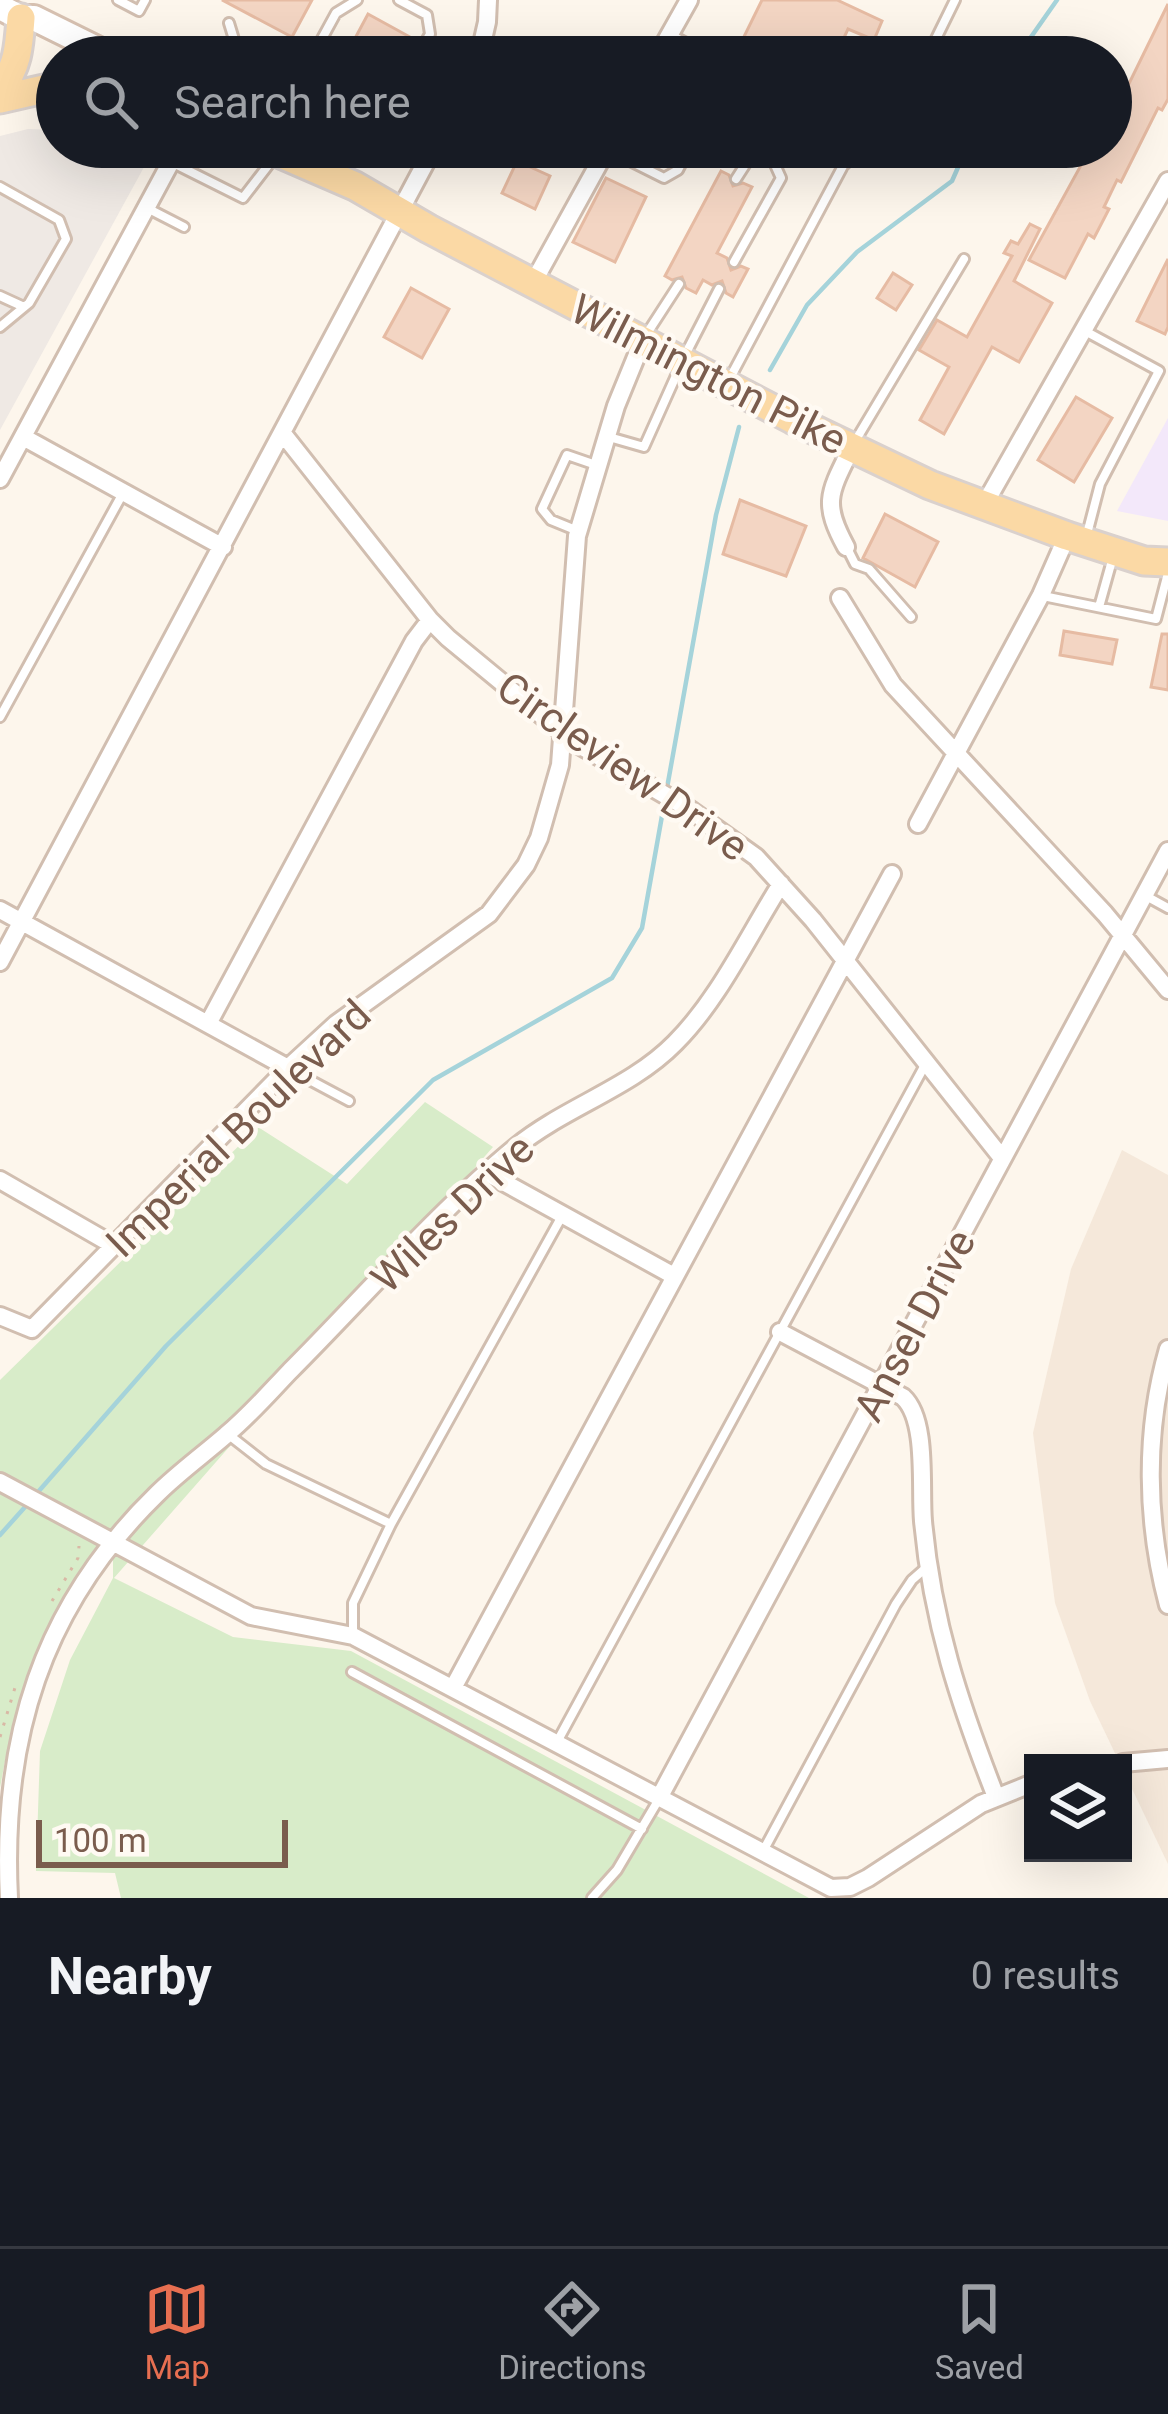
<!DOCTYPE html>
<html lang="en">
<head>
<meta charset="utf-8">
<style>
  :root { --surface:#171b24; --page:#20242c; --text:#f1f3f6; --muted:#9ea1a6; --line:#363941; --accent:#e76f51 }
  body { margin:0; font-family:Roboto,sans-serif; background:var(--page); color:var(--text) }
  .controls { position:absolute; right:36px; bottom:36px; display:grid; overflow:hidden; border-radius:0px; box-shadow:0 12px 48px #0002 }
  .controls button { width:108px; height:108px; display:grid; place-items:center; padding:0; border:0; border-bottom:3px solid var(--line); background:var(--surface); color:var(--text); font:60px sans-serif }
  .scale { position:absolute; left:36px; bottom:30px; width:252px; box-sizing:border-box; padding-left:12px; border:6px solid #7a5c4d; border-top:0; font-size:33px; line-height:42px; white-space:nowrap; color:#7a5c4d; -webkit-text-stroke:9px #fffaf3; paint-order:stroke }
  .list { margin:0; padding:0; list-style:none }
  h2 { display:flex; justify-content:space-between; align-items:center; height:156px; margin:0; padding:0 48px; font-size:51px }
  h2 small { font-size:39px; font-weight:400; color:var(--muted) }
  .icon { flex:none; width:66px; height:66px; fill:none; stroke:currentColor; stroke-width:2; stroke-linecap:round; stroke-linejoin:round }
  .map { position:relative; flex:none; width:1168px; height:1898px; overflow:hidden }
  .search { position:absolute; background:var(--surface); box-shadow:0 12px 48px #0002; left:36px; right:36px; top:36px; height:132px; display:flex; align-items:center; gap:30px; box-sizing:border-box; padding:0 42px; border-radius:66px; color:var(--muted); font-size:45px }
  .sheet { height:348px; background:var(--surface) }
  nav { display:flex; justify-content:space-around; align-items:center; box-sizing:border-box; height:168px; border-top:3px solid var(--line); background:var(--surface); font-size:33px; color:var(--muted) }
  nav a { display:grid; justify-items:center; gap:6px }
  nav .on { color:var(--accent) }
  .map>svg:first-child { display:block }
  .residential { fill:#f5e8da }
  .industrial { fill:#efe9e4 }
  .education { fill:#f3e8fa }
  .green { fill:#d8ecc9 }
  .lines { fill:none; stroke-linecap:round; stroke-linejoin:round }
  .stream { stroke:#a5d3da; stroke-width:4.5 }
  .building { fill:#f3d5c3; stroke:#e6bba3; stroke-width:3 }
  .service-casing { stroke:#d1beb0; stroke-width:14 }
  .minor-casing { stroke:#d1beb0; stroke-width:22 }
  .secondary-casing { stroke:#d6c0b0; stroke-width:30 }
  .primary-casing { stroke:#dad1cd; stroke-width:33 }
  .path { stroke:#d9b8a5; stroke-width:3; stroke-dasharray:3 9; stroke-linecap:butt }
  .service { stroke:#fff; stroke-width:8 }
  .minor { stroke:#fff; stroke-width:16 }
  .secondary { stroke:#fff; stroke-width:24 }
  .primary { stroke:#fbd9a5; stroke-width:27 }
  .labels { text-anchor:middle; stroke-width:9; stroke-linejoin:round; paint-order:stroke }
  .street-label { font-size:42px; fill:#7a5c4d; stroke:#fffaf3 }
</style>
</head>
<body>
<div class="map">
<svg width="1168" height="1898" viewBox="0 0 1168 1898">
  <rect width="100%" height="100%" fill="#fdf6ec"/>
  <path class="residential" d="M1122 1150 1168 1175V1864L1090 1701 1055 1603 1033 1433 1071 1269Z"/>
  <path class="industrial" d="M28 129 57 130V147H155L0 430V136Z"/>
  <path class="education" d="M1168 418V521L1117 511Z"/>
  <path class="green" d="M425 1102 493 1147 114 1578 233 1637 351 1651 809 1898H121L115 1873 36 1871 40 1751 70 1660 113 1578V1543L100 1545C45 1614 15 1702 0 1788V1380L258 1127 347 1184Z"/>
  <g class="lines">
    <path class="stream" d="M1017 57 1057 0
      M770 370 807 305 857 252 952 181 967 147
      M667 788 716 515 739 427
      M38 1492 166 1346 433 1080 612 978 642 928 665 799
      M0 1535 25 1507"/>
  </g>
  <path class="building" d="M222 0H312L292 37Z
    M762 0H837L882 21 874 40 848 29 835 57H734Z
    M1168 4V99L1162 110 1158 108 1121 182 1117 180 1104 207 1109 209 1094 238 1088 234 1065 278 1029 260 1091 147H1111V110L1115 102 1119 104Z
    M368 14 410 37 400 57H345Z
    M517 161 550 176 535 209 502 193Z
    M721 171 729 175 733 186 743 183 752 187 717 253 727 258 731 270 741 266 748 269 733 297 726 293 722 281 712 285 703 280 696 293 686 288 682 277 672 280 665 276Z
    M606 178 646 197 615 262 573 242Z
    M1030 224 1040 229 1014 281 1052 303 1019 362 992 347 944 434 920 420 949 367 919 350 937 320 967 337 1012 256 1004 253 1011 241 1018 244Z
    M1168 259V327L1165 334 1137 321Z
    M893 273 912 285 896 310 877 298Z
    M411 288 449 309 422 358 384 337Z
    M1076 397 1112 418 1074 482 1038 460Z
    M740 500 806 526 786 576 723 554Z
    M885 514 938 542 915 587 863 558Z
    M1064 631 1117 640 1112 664 1060 655Z
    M1162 634H1168V690L1151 687Z"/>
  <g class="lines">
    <defs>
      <path id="service" d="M118 0 139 11 145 0
        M399 0 427 15 430 34 417 57
        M229 23 236 46 258 57
        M671 35 712 57
        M312 57 336 13 357 0
        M927 57 955 0
        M608 150 664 178 678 170 690 147
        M171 162 243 198 273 159
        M0 187 59 220 66 239 29 303 0 327
        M147 208 184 227
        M734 262 781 178 772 158 754 151 736 179
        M0 296 24 307
        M1085 331 1159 371 1100 484 1087 534
        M644 338 679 284
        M685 355 719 289
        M730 378 843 166 862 147
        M609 437 644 447 679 369
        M854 443 964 259
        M578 531 551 520 542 509 567 455 596 465
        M848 550 855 564 869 569 911 617
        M1043 596 1156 619 1168 573
        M1099 607 1113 557
        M0 717 123 493
        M1146 896 1168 908
        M289 1069 349 1101
        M229 1435 266 1464 391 1524
        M353 1634V1603L391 1524 562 1216
        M352 1672 642 1829
        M557 1742 925 1065
        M762 1853 896 1604 912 1580 928 1566
        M592 1898 617 1870 659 1799"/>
      <path id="minor" d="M479 57 487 22 488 0
        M657 57 689 0
        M533 283 608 147
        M284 435 430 620 448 638 574 742 689 809 756 857 813 920 1002 1158
        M23 437 223 547
        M0 479 179 147
        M983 507 1168 181
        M846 547C822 503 829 493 851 449
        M840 598 893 685 1105 914 1168 990
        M918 824 1041 595 1067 536
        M0 910 288 1068
        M0 962 434 147
        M209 1022 414 641 430 620
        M487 1173 674 1276
        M0 1180 113 1245
        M0 1316 32 1329 288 1068 336 1024 489 914 526 865 539 838 560 765 577 536 616 406 643 340
        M780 1332 903 1397C928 1420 920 1487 923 1521 932 1621 960 1705 996 1797
        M1168 1349C1144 1432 1146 1522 1168 1605
        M0 1482 251 1616 353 1636 831 1888 850 1887 868 1878 981 1804 1033 1783
        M453 1688 892 874
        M1123 1763 1168 1759
        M659 1798 1168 851
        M9 1898C1 1740 41 1607 157 1494 178 1473 203 1455 226 1435 249 1416 269 1393 290 1371 362 1299 438 1211 516 1147 565 1107 631 1088 675 1043 719 999 748 936 781 884"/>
      <path id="secondary" d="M0 7 21 18H34L113 57"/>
      <path id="primary" d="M0 89C18 67 19 46 21 18
        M0 99 57 86
        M265 147 355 186 429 229 792 419 930 485 1067 536 1144 561 1168 562"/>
    </defs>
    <use href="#service" class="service-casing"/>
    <use href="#minor" class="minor-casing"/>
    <use href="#secondary" class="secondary-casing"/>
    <use href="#primary" class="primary-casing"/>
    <path class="path" d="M52 1601 78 1558 79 1546
      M0 1737 17 1681"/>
    <use href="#service" class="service"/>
    <use href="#minor" class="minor"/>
    <use href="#secondary" class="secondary"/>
    <use href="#primary" class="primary"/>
  </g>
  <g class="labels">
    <g class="street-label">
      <text transform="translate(709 374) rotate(27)" y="15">Wilmington Pike</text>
      <text transform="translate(623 766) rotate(35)" y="15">Circleview Drive</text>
      <text transform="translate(238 1128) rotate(-44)" y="15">Imperial Boulevard</text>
      <text transform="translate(452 1213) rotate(-44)" y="15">Wiles Drive</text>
      <text transform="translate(914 1325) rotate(-62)" y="15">Ansel Drive</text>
    </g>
  </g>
</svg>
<div class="controls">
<button><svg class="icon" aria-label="layers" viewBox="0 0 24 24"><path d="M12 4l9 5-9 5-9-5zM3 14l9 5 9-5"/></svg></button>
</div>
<div class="scale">100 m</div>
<div class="search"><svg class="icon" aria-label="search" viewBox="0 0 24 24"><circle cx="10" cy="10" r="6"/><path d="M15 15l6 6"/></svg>Search here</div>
</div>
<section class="sheet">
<h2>Nearby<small>0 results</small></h2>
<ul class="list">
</ul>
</section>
<nav>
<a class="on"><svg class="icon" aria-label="map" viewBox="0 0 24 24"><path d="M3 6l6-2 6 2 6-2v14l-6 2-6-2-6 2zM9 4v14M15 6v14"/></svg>Map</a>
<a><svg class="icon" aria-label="directions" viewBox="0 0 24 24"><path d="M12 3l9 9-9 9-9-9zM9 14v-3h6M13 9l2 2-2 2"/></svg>Directions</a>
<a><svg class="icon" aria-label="saved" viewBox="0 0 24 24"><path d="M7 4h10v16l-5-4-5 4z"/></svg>Saved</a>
</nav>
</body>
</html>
